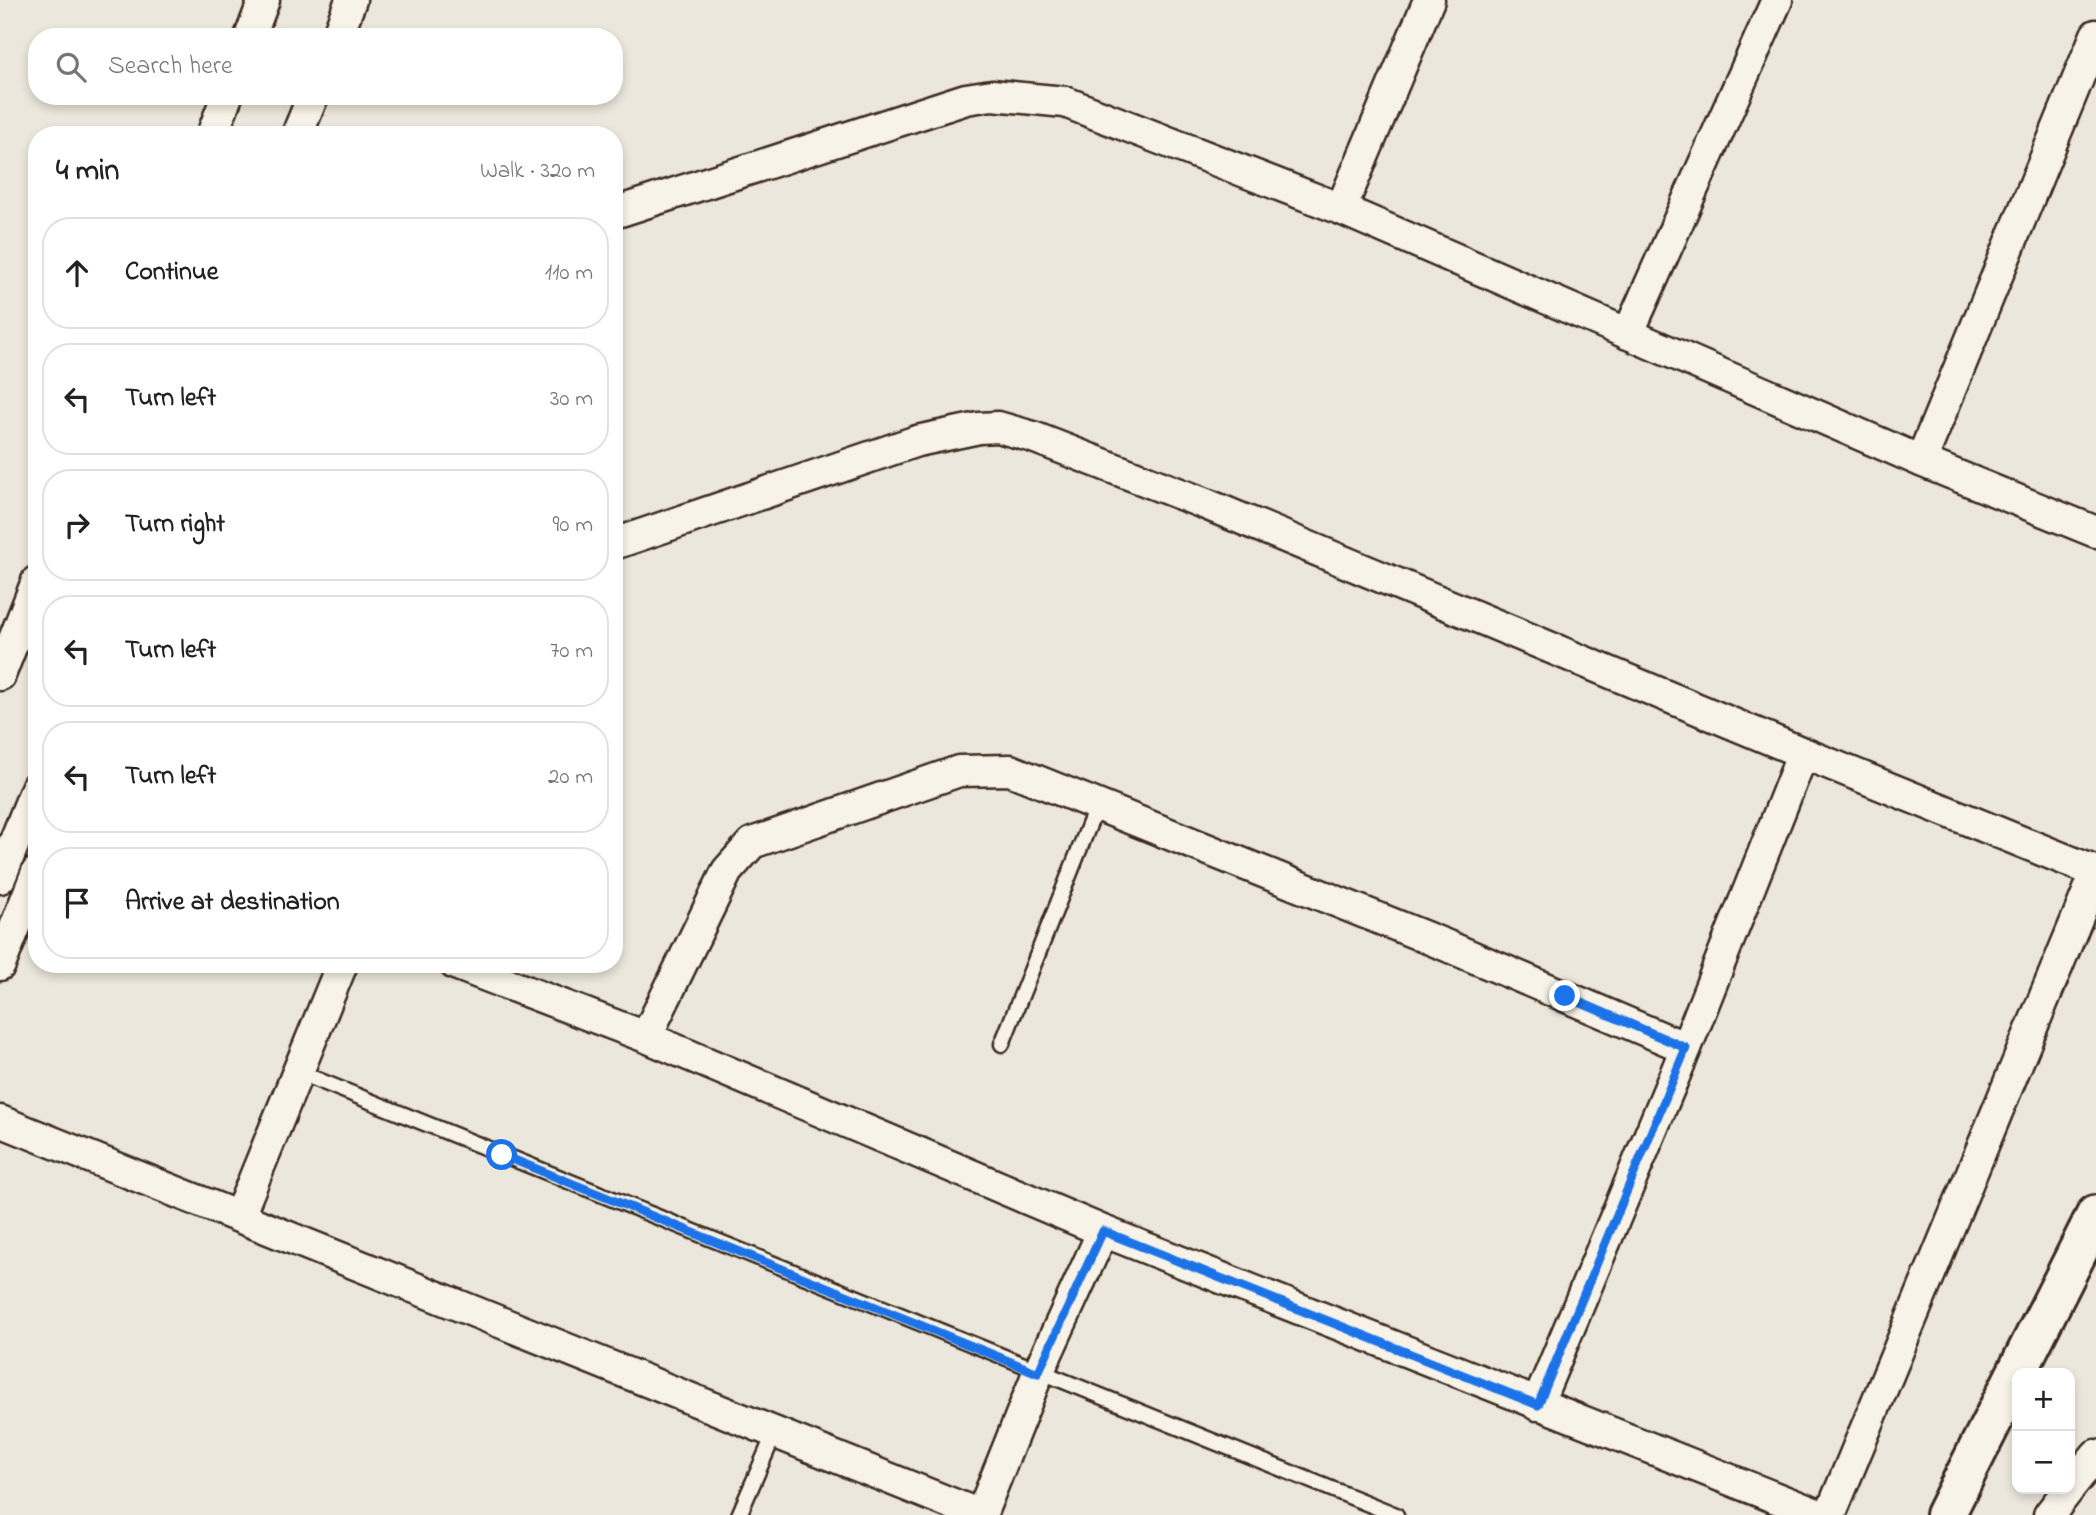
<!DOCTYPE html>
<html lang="en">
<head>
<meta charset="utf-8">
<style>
  :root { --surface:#fff; --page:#f6f6f6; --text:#222; --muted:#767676; --line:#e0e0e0 }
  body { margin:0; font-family:"Indie Flower",sans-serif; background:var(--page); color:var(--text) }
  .controls { position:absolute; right:21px; bottom:21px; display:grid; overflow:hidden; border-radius:14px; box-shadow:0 4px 10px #0003 }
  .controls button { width:63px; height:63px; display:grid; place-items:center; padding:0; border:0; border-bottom:2px solid var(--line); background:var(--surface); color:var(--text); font:35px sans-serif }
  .stop { position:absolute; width:21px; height:21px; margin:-16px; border:5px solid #1a73e8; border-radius:50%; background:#fff }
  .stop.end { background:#1a73e8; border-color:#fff; box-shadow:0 2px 7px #0008 }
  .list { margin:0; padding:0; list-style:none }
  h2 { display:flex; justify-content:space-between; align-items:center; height:91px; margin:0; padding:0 28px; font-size:30px }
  h2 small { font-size:23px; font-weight:400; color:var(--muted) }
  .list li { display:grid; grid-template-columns:46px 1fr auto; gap:21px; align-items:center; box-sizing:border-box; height:112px; margin:0 14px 14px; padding:0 14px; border:2px solid var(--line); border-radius:28px }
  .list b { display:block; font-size:26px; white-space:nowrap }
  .list em { font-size:23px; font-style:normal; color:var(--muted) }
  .icon { flex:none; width:38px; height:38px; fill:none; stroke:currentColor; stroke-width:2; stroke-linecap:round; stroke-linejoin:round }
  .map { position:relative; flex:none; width:2096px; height:1515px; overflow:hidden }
  .search { position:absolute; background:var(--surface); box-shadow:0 4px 10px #0003; left:28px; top:28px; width:595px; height:77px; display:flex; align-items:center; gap:18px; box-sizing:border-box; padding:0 24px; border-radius:28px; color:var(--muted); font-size:26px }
  .panel { position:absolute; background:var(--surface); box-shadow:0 4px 10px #0003; left:28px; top:126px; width:595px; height:847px; border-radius:28px }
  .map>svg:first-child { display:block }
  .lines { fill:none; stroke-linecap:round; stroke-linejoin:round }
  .lane-casing { stroke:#3b2a1e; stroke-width:19 }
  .street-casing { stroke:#3b2a1e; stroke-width:35 }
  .secondary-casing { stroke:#3b2a1e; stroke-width:44 }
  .lane { stroke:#f7f3e8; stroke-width:14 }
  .street { stroke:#f7f3e8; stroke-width:30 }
  .secondary { stroke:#f7f3e8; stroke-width:38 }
  .route { stroke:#1a73e8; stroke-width:9 }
</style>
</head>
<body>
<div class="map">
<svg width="2096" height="1515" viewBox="0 0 2096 1515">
  <rect width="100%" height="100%" fill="#ece7dc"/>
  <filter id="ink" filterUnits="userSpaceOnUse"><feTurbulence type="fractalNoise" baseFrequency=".0143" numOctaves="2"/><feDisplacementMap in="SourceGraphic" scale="14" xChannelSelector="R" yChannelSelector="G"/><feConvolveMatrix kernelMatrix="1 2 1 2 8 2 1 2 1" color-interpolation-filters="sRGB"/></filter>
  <g filter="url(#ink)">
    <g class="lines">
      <defs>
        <path id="lane" d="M1002 1044 1097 805
          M298 1072 1396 1515
          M739 1515 775 1432"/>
        <path id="street" d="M250 37 264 0
          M337 37 351 0
          M212 135 227 96
          M297 135 313 96
          M1341 209 1429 0
          M614 213 966 99 992 95 1065 102 1341 209 1921 461 2096 532
          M1628 334 1777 0
          M1921 461 2096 35
          M614 544 917 441 979 428 998 427 1033 437 1206 504 1803 753
          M0 675 37 581
          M0 878 37 786
          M455 964 646 1037 1103 1231 1819 1515
          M0 965 37 872
          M646 1037 727 871 752 843 959 771 1010 770 1445 945 1686 1048
          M0 1121 980 1515
          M239 1216 342 964
          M1537 1405 1686 1048 1803 753 2096 872
          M2070 1487 2096 1455
          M981 1515 1038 1373 1103 1231
          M1830 1515 2096 873
          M2049 1515 2069 1489"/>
        <path id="secondary" d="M1945 1515 2096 1215"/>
      </defs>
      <use href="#lane" class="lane-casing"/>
      <use href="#street" class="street-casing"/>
      <use href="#secondary" class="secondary-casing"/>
      <use href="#lane" class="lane"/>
      <use href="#street" class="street"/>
      <use href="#secondary" class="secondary"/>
    </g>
  </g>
  <g class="lines" filter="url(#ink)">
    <path class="route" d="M502 1155 1038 1373 1103 1231 1538 1405 1686 1048 1565 996"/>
  </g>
</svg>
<div class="controls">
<button>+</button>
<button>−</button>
</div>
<div class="stop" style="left:502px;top:1155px"></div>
<div class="stop end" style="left:1565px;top:996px"></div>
<div class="search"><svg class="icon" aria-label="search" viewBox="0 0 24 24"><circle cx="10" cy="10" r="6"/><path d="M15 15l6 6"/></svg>Search here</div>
<section class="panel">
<h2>4 min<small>Walk · 320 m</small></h2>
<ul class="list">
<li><svg class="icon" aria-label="ahead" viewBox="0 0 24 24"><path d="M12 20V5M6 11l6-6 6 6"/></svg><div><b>Continue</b></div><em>110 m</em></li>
<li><svg class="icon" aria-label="left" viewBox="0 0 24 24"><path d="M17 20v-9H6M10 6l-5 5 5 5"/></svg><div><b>Turn left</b></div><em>30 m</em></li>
<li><svg class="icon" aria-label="right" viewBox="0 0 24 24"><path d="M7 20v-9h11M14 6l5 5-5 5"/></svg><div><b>Turn right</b></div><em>90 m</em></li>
<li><svg class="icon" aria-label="left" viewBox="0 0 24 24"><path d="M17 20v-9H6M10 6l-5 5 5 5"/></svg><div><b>Turn left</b></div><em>70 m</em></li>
<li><svg class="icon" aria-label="left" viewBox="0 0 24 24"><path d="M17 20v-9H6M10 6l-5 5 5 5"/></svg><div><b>Turn left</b></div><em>20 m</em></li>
<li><svg class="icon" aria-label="arrive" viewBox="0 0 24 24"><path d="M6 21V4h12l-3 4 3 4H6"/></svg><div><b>Arrive at destination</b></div></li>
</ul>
</section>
</div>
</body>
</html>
